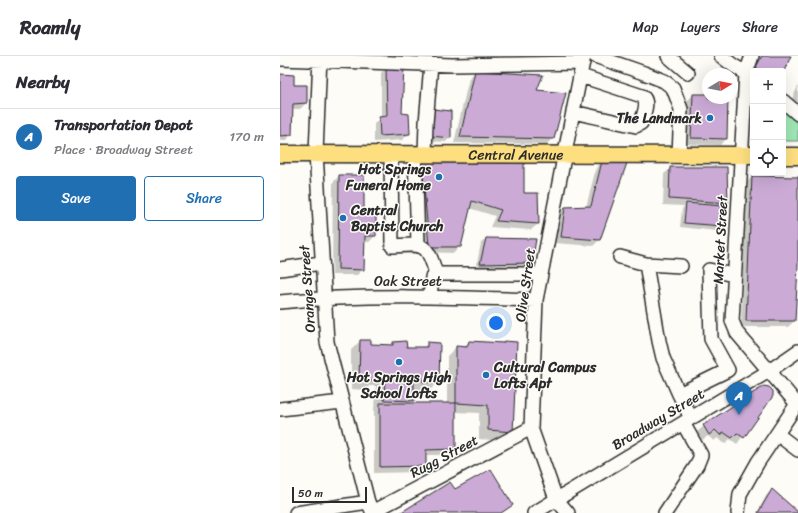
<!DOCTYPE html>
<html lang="en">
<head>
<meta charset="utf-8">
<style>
  :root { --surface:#fff; --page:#f7f7f7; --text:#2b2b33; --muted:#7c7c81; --line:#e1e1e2; --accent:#1f6fb2 }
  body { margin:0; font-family:Sriracha,sans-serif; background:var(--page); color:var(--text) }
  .controls { position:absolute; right:12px; top:12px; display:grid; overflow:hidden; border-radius:4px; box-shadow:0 4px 16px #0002 }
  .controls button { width:36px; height:36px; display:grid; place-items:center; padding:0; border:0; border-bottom:1px solid var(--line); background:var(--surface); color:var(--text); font:20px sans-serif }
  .compass { position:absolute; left:422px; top:12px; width:36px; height:36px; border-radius:50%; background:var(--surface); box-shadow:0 4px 16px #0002; rotate:80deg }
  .scale { position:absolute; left:12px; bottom:10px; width:75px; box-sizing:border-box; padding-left:4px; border:2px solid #2b2b2b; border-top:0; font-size:11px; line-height:14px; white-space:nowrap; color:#2b2b2b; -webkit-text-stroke:3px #fdfcf7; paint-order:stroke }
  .you { position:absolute; left:216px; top:267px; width:14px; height:14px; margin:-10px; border:3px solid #fff; border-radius:50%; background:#1a73e8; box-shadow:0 0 0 6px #1a73e833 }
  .badge { display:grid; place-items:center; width:26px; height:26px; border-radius:50%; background:var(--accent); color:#fff; font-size:13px; font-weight:700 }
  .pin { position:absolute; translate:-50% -33px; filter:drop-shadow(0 1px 2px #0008) }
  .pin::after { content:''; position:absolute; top:21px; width:14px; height:12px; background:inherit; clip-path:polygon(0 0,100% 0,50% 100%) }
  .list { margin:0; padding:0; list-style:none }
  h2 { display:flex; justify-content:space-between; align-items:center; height:52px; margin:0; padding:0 16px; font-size:17px }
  h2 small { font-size:13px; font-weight:400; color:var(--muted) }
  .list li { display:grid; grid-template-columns:26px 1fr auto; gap:12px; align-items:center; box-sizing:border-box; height:56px; padding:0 16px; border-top:1px solid var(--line) }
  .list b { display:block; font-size:15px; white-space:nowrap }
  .list p { margin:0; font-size:13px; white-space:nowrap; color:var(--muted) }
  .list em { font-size:13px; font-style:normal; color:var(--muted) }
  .actions { display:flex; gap:8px; padding:12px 16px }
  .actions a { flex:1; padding:9px 0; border:1px solid var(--accent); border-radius:4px; text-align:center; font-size:14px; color:var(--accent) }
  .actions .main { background:var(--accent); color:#fff }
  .icon { flex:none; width:22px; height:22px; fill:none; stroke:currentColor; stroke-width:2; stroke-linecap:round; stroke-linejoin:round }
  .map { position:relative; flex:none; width:518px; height:457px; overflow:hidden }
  header { display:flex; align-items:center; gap:24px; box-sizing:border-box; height:56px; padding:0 20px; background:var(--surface); border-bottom:1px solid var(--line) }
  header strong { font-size:19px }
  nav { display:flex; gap:22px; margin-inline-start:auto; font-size:14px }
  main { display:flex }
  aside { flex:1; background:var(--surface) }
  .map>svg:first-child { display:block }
  .green { fill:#a0e7b4; stroke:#668970 }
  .shadow { fill:#0003 }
  .building { fill:#cbabd6; stroke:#2b2b2b }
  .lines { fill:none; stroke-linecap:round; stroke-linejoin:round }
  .minor-casing { stroke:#2b2b2b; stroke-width:16 }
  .major-casing { stroke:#2b2b2b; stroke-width:19 }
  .minor { stroke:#fdfcf7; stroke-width:13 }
  .major { stroke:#fedf80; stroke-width:16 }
  .poi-dot { fill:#1f6fb2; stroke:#fdfcf7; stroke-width:1.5 }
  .labels { text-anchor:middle; stroke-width:3; stroke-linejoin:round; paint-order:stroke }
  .poi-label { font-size:14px; font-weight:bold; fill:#2b2b2b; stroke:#fdfcf7; text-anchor:end }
  .street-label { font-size:14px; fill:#2b2b2b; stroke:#fdfcf7 }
</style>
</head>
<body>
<header>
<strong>Roamly</strong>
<nav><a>Map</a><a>Layers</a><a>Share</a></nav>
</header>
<main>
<aside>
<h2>Nearby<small></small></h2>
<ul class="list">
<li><span class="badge">A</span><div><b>Transportation Depot</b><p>Place · Broadway Street</p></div><em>170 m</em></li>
</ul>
<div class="actions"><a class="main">Save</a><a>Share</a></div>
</aside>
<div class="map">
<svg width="518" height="457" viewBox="0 0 518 457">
  <rect width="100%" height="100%" fill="#fdfcf7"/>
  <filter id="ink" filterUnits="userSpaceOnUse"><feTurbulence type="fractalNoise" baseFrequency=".025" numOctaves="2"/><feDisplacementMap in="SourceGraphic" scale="8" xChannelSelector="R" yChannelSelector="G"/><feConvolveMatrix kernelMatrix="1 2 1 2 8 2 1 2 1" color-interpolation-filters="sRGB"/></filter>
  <g filter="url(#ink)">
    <path class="green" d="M503 54 518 68V85H503Z"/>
    <path class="shadow" d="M200 0H218L216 2Z
      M480 0H510L503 15 472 16Z
      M107 11 129 78 122 84 94 86V68L101 62V17Z
      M195 16 256 35 273 82 267 88 174 87 189 22Z
      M0 19 13 30 26 47 20 53H12L11 79 5 85H0Z
      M518 30V48L512 43Z
      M413 39H428V42H447L446 83 440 89 406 88 407 45Z
      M170 56V81L166 86 146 85Z
      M322 106 319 184 313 190 275 187 279 158 285 152 306 151 316 112Z
      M142 107 243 138 258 168 251 174 210 171 215 160 189 152 180 190 174 197 143 196 136 113Z
      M391 112 447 146 442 151V170L437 175 400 171 402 153 404 150 383 149 384 118Z
      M59 120 95 180 89 186H84L83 213 77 219H52L53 126Z
      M472 121 518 122 516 224 518 223V228L516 226 514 265 508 271H461L466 127Z
      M206 183 251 206 246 211 196 212 201 187Z
      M80 285 89 289 110 290 113 287 126 292H143L148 287 158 326 149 335 133 334V344L129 348H167V300L176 291H183L189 286 232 376 224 385 199 383V357L175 356V393L169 399H145V410L139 416 94 417V354L96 330H89L86 334 71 333V294Z
      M484 331 492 340 457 388 450 383 445 388 437 382 434 385 428 380 422 384 417 376 424 370Z
      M492 434 518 457H477L486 440Z"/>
    <path class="building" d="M482 0H511L503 17V15H481L476 11Z
      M106 10H124L122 57 129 58 130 78 100 80 99 61 107 60Z
      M195 15 263 19 257 34 286 37 274 83 180 81Z
      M0 18 14 19V29H27V47L13 48 12 79 0 80Z
      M413 38H428V42H448L447 83 411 82Z
      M153 53 171 55V82L150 80Z
      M322 105 347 107 320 184 281 181 285 151 311 150Z
      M142 106 244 107V137H258L259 168 216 165 221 154 192 145 181 191H149Z
      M390 111H447L448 147 389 143Z
      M59 119H84V156L96 157V180H85L84 214 58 213Z
      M472 120 518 121V210L515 265H466Z
      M406 147 443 150V170L404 167Z
      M206 182 256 183 252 207 200 208Z
      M80 284H91V288L113 289V286L126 285 127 291H147V286L160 287 159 327 143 326 142 323H134V345L104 344 105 322H96V325H79Z
      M189 285 223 287 224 285 237 286 233 376 208 374V349L176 347V290L187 291Z
      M484 330 489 331 493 335V340L464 382 457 377 452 382 443 376 441 380 435 374 429 379 423 369Z
      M100 347H176V393L146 394V410L100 411Z
      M211 413 233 449 221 457H120L170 426 175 433Z
      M492 433 518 456V457H478Z"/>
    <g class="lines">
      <defs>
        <path id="minor" d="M40 0 36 97 47 286 88 446 93 457
          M315 0 364 17 384 25 393 32 401 53 399 99
          M388 0 408 17
          M441 0 454 10 473 21
          M472 0 466 17 452 265 457 277 517 348
          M0 3 172 9 303 7
          M503 45 518 58
          M293 56 356 70 361 67C363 59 370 46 362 40L301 20
          M111 98 112 190C144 188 147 186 156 218
          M135 98 138 188
          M145 98 146 67 151 8
          M340 201 366 208
          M0 213 41 207
          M150 241 152 221 156 218H261
          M0 246C85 238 171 241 256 244
          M399 338 383 302 379 285 366 208 401 210
          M0 353 62 346
          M411 362 399 338 448 314 431 283 429 214 454 219
          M497 378 518 394
          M92 456 251 372
          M16 457 88 446
          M254 457 489 315 518 295
          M288 457 276 443 251 372 256 244 304 0
          M385 457 417 409 421 399 403 367
          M458 457 460 438 478 406 517 348"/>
        <g id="major">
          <path id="s1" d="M0 98 473 99"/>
          <path d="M503 100H518"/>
        </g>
      </defs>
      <use href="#minor" class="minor-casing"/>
      <use href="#major" class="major-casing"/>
      <use href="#minor" class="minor"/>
      <use href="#major" class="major"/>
    </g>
  </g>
  <g class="poi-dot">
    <circle cx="430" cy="62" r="4"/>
    <circle cx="159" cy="121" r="4"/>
    <circle cx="63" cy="162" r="4"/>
    <circle cx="119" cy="306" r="4"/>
    <circle cx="206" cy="319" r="4"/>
  </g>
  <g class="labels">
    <g class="poi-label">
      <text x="422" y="67">The Landmark</text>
      <text x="151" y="118">Hot Springs<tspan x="151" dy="16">Funeral Home</tspan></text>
      <text x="71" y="159" text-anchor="start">Central<tspan x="71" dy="16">Baptist Church</tspan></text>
      <text x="214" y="316" text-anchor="start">Cultural Campus<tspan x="214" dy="16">Lofts Apt</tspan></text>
      <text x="119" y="326" text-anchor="middle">Hot Springs High<tspan x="119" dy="16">School Lofts</tspan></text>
    </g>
    <g class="street-label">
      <text dy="5" stroke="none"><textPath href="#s1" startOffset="236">Central Avenue</textPath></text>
      <text transform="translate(440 184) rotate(-87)" y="5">Market Street</text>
      <text x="128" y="230">Oak Street</text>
      <text transform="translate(245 229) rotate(-82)" y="5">Olive Street</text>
      <text transform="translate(27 233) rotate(-94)" y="5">Orange Street</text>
      <text transform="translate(378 363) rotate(-31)" y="5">Broadway Street</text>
      <text transform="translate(164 400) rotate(-28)" y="5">Rugg Street</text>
    </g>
  </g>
</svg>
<div class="controls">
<button>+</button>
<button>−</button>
<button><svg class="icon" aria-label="locate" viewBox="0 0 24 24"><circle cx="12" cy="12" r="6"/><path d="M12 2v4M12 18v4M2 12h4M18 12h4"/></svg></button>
</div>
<svg class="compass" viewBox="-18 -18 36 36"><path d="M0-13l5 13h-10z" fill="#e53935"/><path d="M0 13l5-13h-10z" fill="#7c7c81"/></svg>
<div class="scale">50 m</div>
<div class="you"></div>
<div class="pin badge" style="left:459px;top:359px">A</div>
</div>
</main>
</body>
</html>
